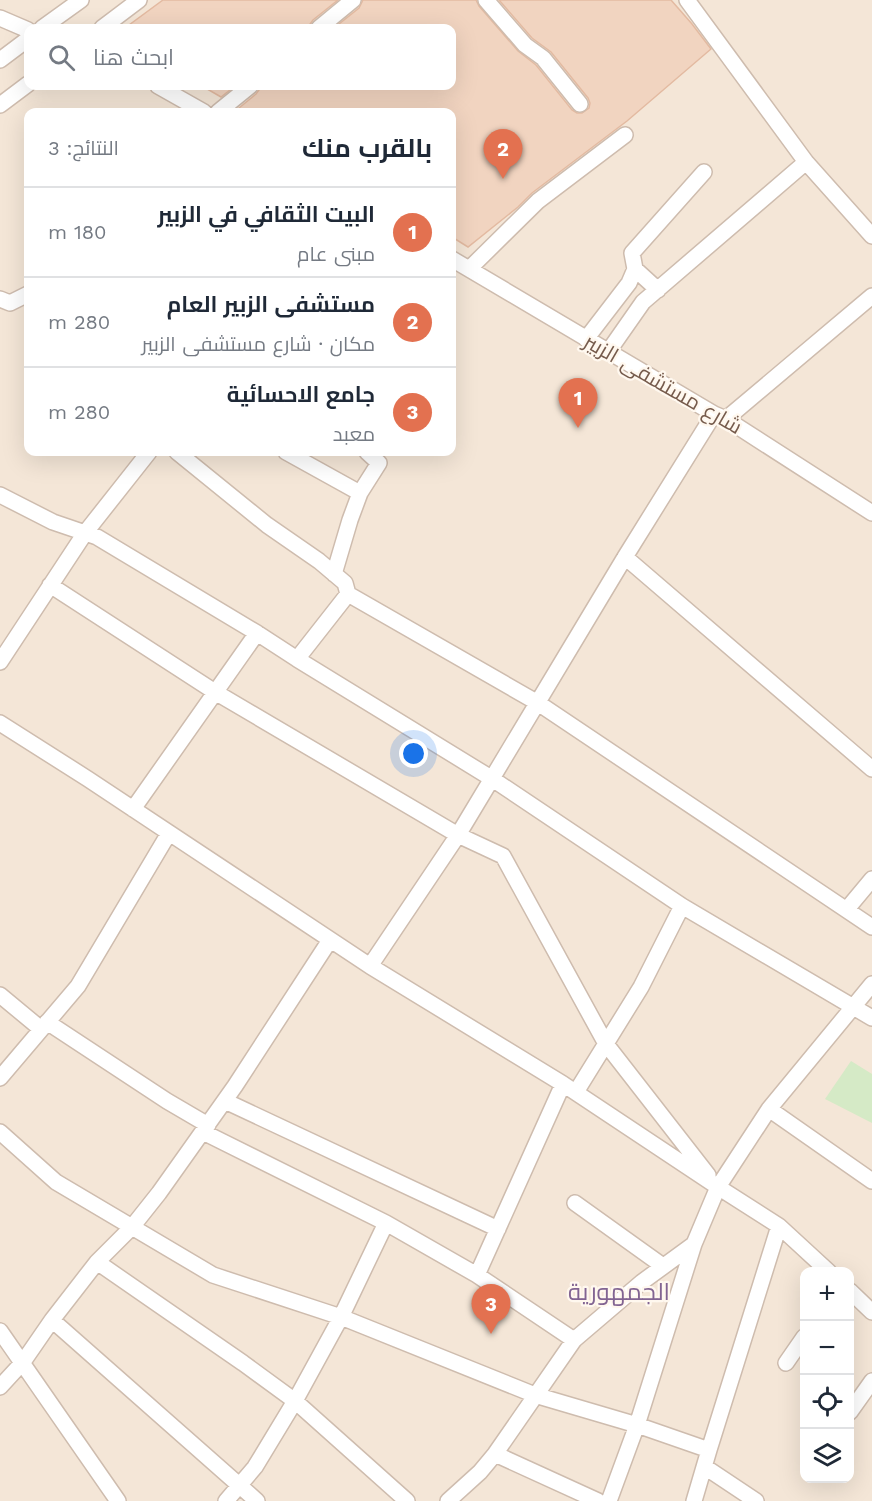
<!DOCTYPE html>
<html lang="ar">
<head>
<meta charset="utf-8">
<style>
  :root { --surface:#fff; --page:#f2f2f3; --text:#1f2937; --muted:#747a83; --line:#e0e1e3; --accent:#e37150 }
  body { margin:0; font-family:"Work Sans",Cairo,sans-serif; background:var(--page); color:var(--text); direction:rtl }
  .controls { position:absolute; right:18px; bottom:18px; display:grid; overflow:hidden; border-radius:12px; box-shadow:0 6px 24px #0002 }
  .controls button { width:54px; height:54px; display:grid; place-items:center; padding:0; border:0; border-bottom:2px solid var(--line); background:var(--surface); color:var(--text); font:30px sans-serif }
  .you { position:absolute; left:414px; top:754px; width:21px; height:21px; margin:-15px; border:4px solid #fff; border-radius:50%; background:#1a73e8; box-shadow:0 0 0 9px #1a73e833 }
  .badge { display:grid; place-items:center; width:39px; height:39px; border-radius:50%; background:var(--accent); color:#fff; font-size:20px; font-weight:700 }
  .pin { position:absolute; translate:-50% -50px; filter:drop-shadow(0 2px 3px #0008) }
  .pin::after { content:''; position:absolute; top:32px; width:21px; height:18px; background:inherit; clip-path:polygon(0 0,100% 0,50% 100%) }
  .list { margin:0; padding:0; list-style:none }
  h2 { display:flex; justify-content:space-between; align-items:center; height:78px; margin:0; padding:0 24px; font-size:26px }
  h2 small { font-size:20px; font-weight:400; color:var(--muted) }
  .list li { display:grid; grid-template-columns:39px 1fr auto; gap:18px; align-items:center; box-sizing:border-box; height:90px; padding:0 24px; border-top:2px solid var(--line) }
  .list b { display:block; font-size:22px; white-space:nowrap }
  .list p { margin:0; font-size:20px; white-space:nowrap; color:var(--muted) }
  .list em { font-size:20px; font-style:normal; color:var(--muted) }
  .icon { flex:none; width:33px; height:33px; fill:none; stroke:currentColor; stroke-width:2; stroke-linecap:round; stroke-linejoin:round }
  .map { position:relative; flex:none; width:872px; height:1501px; overflow:hidden; direction:ltr }
  .search { position:absolute; background:var(--surface); box-shadow:0 6px 24px #0002; left:24px; top:24px; width:432px; height:66px; display:flex; align-items:center; gap:15px; box-sizing:border-box; padding:0 21px; border-radius:12px; color:var(--muted); font-size:22px }
  .panel { position:absolute; background:var(--surface); box-shadow:0 6px 24px #0002; left:24px; top:108px; width:432px; height:348px; border-radius:12px; direction:rtl }
  .map>svg:first-child { display:block }
  .residential { fill:#f4e6d7; fill-rule:evenodd }
  .green { fill:#d5eac6 }
  .building { fill:#f1d4c0; stroke:#e3baa1; stroke-width:1.5 }
  .lines { fill:none; stroke-linecap:round; stroke-linejoin:round }
  .minor-casing { stroke:#cebcae; stroke-width:18 }
  .minor { stroke:#fff; stroke-width:15 }
  .labels { text-anchor:middle; stroke-width:4.5; stroke-linejoin:round; paint-order:stroke }
  .street-label { font-size:21px; fill:#765b4c; stroke:#fff8ef }
  .quarter-label { font-size:24px; fill:#826492; stroke:#fff8ef }
</style>
</head>
<body>
<div class="map">
<svg width="872" height="1501" viewBox="0 0 872 1501">
  <rect width="100%" height="100%" fill="#fcf4e8"/>
  <path class="residential" d="M0 0H872V1501H0ZM28 28H452V86H28ZM28 112H452V452H28ZM804 1272H850V1478H804Z"/>
  <path class="green" d="M851 1061 872 1074V1123L825 1099Z"/>
  <path class="building" d="M163 0H338L313 20 310 24 309 28H125Z
    M363 0H476L479 6 518 51 536 65 572 110 577 113H582L589 108 590 103 588 98 551 52 532 38 499 0H671L692 24 711 49 627 121 532 193 518 207 468 247 452 237V112H247L239 108 256 94 259 90 260 86H452V28H334L359 8Z
    M202 86H235L221 97Z"/>
  <g class="lines">
    <defs>
      <path id="minor" d="M486 0 525 45 543 58 580 104
        M687 0 806 162 872 236
        M0 18 28 30
        M42 28 81 0
        M102 28 139 0
        M319 28 353 0
        M0 60 28 39
        M158 86 204 112
        M0 105 28 84
        M218 112 250 86
        M452 259 714 414 726 419 872 513
        M469 269 538 201 625 135
        M635 269 658 290
        M0 299 10 303 28 294
        M586 339 629 283 635 269 632 253 704 172
        M608 352 643 302 806 162
        M726 419 872 296
        M177 452 267 525 319 561 345 583 348 594 297 659
        M286 452 360 493
        M0 495 53 522 97 537 257 633 297 659 491 778 682 906 872 1018
        M625 557 872 769
        M334 574 350 520 360 493 379 463 367 452
        M50 585 215 692 458 835 503 856 606 1044 708 1175
        M348 594 538 703 872 927
        M0 662 85 533 149 452
        M0 723 88 779 370 966 563 1084 718 1187 779 1226 829 1272
        M133 809 257 633
        M847 909 872 879
        M370 966 458 835 625 557 714 414
        M0 995 41 1029
        M47 1022 167 1101 208 1125
        M0 1078 78 986 169 833
        M576 1092 641 987 682 906
        M225 1101 498 1229
        M769 1109 872 1181
        M0 1132 56 1182 213 1275 341 1317 535 1395 637 1425 709 1450
        M203 1132 386 1223 477 1275 574 1340
        M575 1203 663 1266
        M97 1262 243 1363 295 1401 407 1501
        M477 1275 563 1084
        M850 1291 872 1312
        M52 1320 257 1501
        M0 1331 118 1501
        M786 1363 804 1337
        M0 1387 23 1362 52 1320 97 1262 132 1227 159 1193 235 1086 330 940
        M850 1412 872 1381
        M495 1454 598 1501
        M705 1467 756 1501
        M226 1501 255 1467 295 1401 341 1317 386 1223
        M448 1501 480 1472 495 1454 574 1340 642 1282 694 1244
        M609 1501 637 1425 694 1244 718 1187 769 1109 872 984
        M694 1501 709 1450 779 1226"/>
    </defs>
    <use href="#minor" class="minor-casing"/>
    <use href="#minor" class="minor"/>
  </g>
  <g class="labels">
    <g class="street-label">
      <text transform="translate(663 384) rotate(30)" y="7">شارع مستشفى الزبير</text>
    </g>
    <g class="quarter-label">
      <text x="619" y="1300">الجمهورية</text>
    </g>
  </g>
</svg>
<div class="controls">
<button>+</button>
<button>−</button>
<button><svg class="icon" aria-label="locate" viewBox="0 0 24 24"><circle cx="12" cy="12" r="6"/><path d="M12 2v4M12 18v4M2 12h4M18 12h4"/></svg></button>
<button><svg class="icon" aria-label="layers" viewBox="0 0 24 24"><path d="M12 4l9 5-9 5-9-5zM3 14l9 5 9-5"/></svg></button>
</div>
<div class="you"></div>
<div class="pin badge" style="left:578px;top:428px">1</div>
<div class="pin badge" style="left:503px;top:179px">2</div>
<div class="pin badge" style="left:491px;top:1334px">3</div>
<div class="search"><svg class="icon" aria-label="search" viewBox="0 0 24 24"><circle cx="10" cy="10" r="6"/><path d="M15 15l6 6"/></svg>ابحث هنا</div>
<section class="panel">
<h2>بالقرب منك<small>النتائج: 3</small></h2>
<ul class="list">
<li><span class="badge">1</span><div><b>البيت الثقافي في الزبير</b><p>مبنى عام</p></div><em>180 m</em></li>
<li><span class="badge">2</span><div><b>مستشفى الزبير العام</b><p>مكان · شارع مستشفى الزبير</p></div><em>280 m</em></li>
<li><span class="badge">3</span><div><b>جامع الاحسائية</b><p>معبد</p></div><em>280 m</em></li>
</ul>
</section>
</div>
</body>
</html>
